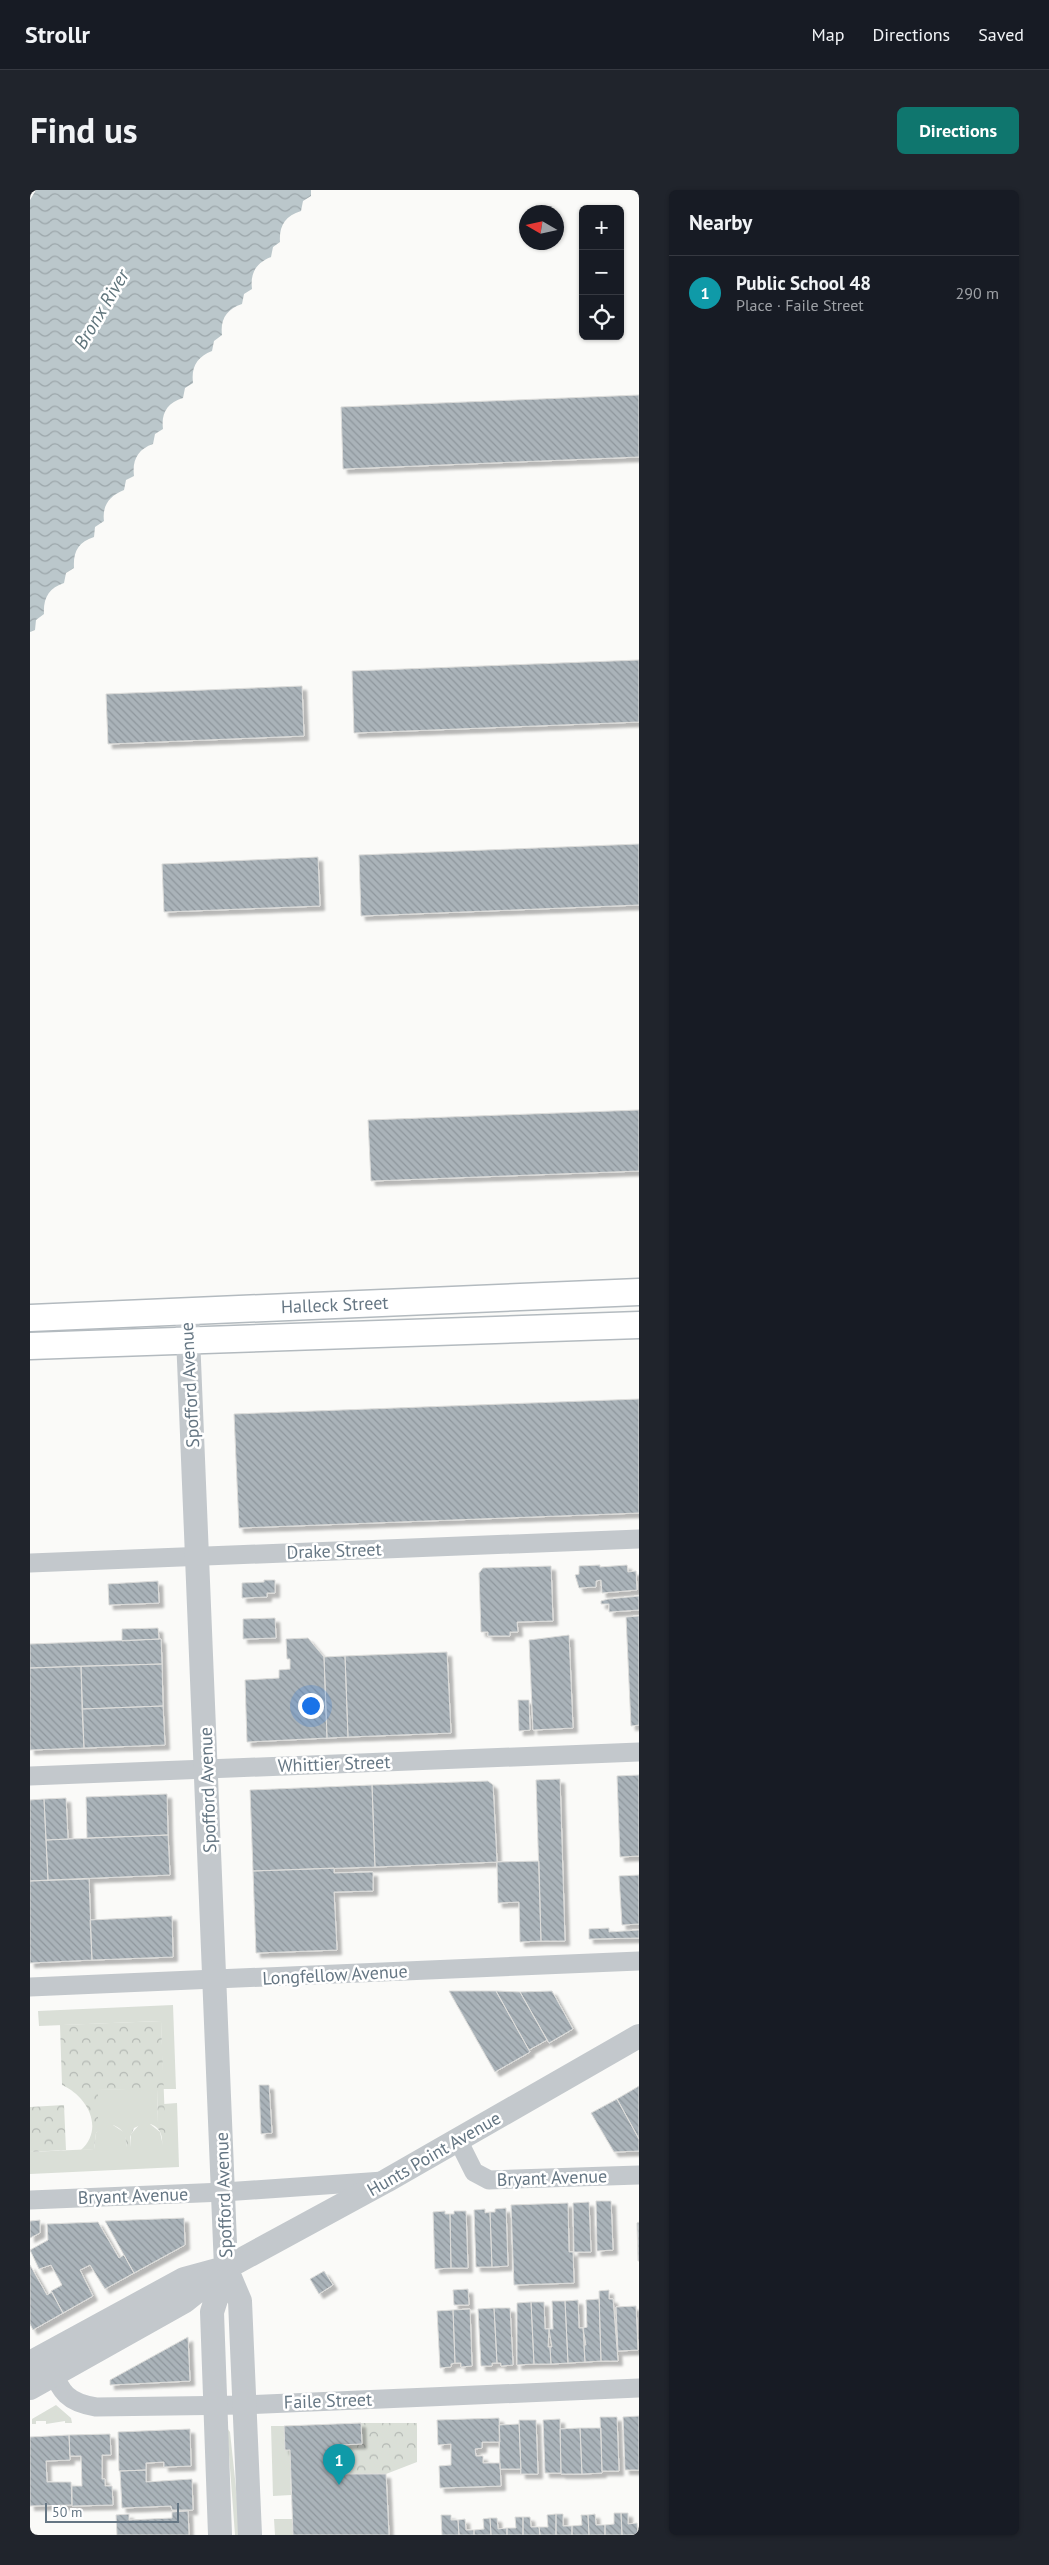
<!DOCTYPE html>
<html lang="en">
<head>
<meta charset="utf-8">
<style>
  :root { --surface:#171b24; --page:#20242c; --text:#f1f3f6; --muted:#9ea1a6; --line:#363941; --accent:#0f766e }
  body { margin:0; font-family:"PT Sans",sans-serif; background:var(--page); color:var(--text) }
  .controls { position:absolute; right:15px; top:15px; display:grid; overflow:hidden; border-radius:8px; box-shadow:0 1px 4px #0004 }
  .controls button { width:45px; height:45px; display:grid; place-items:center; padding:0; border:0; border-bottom:1px solid var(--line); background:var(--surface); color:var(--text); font:25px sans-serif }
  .compass { position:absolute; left:489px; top:15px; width:45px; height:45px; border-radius:50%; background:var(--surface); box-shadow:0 1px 4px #0004; rotate:279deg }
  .scale { position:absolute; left:15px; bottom:12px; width:134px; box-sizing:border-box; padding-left:5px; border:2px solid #657683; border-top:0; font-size:14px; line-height:18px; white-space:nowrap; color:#657683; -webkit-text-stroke:4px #fff; paint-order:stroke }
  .you { position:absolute; left:280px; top:1515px; width:18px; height:18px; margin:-12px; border:4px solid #fff; border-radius:50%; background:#1a73e8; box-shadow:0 0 0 8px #1a73e833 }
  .badge { display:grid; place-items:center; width:32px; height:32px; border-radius:50%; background:var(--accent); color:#fff; font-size:16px; font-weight:700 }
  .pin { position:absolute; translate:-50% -41px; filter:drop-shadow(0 1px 2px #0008) }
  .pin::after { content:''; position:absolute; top:26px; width:18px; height:15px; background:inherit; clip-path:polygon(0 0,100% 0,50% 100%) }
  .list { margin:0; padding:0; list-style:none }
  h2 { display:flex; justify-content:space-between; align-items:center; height:65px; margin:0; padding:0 20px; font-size:21px }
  h2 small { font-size:16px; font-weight:400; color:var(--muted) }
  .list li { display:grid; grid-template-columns:32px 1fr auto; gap:15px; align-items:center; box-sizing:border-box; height:75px; padding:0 20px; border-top:1px solid var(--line) }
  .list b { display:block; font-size:19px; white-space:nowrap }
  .list p { margin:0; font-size:16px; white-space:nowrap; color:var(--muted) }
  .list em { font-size:16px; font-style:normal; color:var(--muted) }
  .icon { flex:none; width:28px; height:28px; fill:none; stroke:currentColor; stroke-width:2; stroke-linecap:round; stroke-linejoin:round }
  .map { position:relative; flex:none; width:609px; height:2345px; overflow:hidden; border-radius:8px }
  header { display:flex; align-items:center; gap:30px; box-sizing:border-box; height:70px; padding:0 25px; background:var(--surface); border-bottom:1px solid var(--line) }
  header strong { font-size:24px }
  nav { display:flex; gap:28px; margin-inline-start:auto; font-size:18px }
  .intro { display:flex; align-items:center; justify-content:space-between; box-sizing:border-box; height:120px; padding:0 30px }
  h1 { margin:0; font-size:35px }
  .button { padding:12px 22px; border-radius:8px; background:var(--accent); color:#fff; font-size:18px; font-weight:700 }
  main { display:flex; gap:30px; padding:0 30px }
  aside { flex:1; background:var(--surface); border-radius:8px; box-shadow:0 1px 4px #0004 }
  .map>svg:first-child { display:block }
  .green { fill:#dadfd7; fill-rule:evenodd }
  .park { fill:url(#park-crowns) }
  .water { fill:url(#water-waves) }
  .building { fill:url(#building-back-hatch); stroke:#dcdcda; filter:url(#shadow) }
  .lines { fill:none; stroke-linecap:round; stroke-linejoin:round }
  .secondary-casing { stroke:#b3babf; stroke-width:29 }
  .minor { stroke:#c3c8cc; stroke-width:19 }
  .tertiary { stroke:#c3c8cc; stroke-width:24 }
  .secondary { stroke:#fff; stroke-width:26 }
  .labels { text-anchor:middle; stroke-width:5; stroke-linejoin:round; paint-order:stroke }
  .street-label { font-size:18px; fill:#657683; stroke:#fff }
  .water-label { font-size:19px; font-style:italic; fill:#60757c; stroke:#fff }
</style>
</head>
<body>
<header>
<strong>Strollr</strong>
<nav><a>Map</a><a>Directions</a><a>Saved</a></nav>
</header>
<div class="intro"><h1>Find us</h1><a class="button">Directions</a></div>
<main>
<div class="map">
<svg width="609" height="2345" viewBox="0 0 609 2345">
  <defs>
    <pattern id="park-crowns" width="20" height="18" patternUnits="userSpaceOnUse" patternTransform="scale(1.25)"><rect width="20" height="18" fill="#dadfd7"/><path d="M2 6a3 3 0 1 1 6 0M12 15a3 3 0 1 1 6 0" fill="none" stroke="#b4b9b4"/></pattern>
    <pattern id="water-waves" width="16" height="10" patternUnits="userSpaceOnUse" patternTransform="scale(1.25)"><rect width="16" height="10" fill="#bbc7cb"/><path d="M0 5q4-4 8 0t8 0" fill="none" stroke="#9ca6aa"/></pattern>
    <pattern id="building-back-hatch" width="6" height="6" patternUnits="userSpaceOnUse" patternTransform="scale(1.25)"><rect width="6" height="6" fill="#aab3b9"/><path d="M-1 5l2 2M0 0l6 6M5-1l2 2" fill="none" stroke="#8e969c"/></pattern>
    <filter id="shadow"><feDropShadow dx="4.5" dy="4.5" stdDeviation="1" flood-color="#0004"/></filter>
  </defs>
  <rect width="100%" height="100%" fill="#fafaf8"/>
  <path class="green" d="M143 1815 146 1899H133L131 1831 9 1836 8 1821Z
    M127 1898 128 1933 120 1934 130 1942 133 1956 134 1914 147 1913 149 1977 0 1984V1962L64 1959 66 1943 75 1935H68L67 1900ZM110 1934 101 1944 100 1957H97L95 1943 83 1935Z
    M26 2215 41 2228 42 2233H35V2231L16 2234V2231H6V2234H2V2229Z
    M241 2236H254L255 2260H260L261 2305 243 2306Z
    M197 2238 200 2242 211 2345H205Z
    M244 2329H262L263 2345H245Z"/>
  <path class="park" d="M131 1831 136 1956H132C133 1944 130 1937 118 1933H128L127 1899 68 1900V1935H78L66 1943 64 1959 51 1960C75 1938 57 1906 32 1895L30 1835Z
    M34 1915 36 1960 0 1962V1917Z
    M115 1933 104 1938 100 1947V1957L97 1958C96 1945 93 1937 79 1934Z
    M331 2233H387V2272L356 2284H309L308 2255 332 2254Z"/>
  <path class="water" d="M6 0H281V6L273 11 271 21C255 26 249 36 250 52L243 57 241 67C226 73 220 83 222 99L214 104 212 114C197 119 190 129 192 145L184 151 182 161C167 167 161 177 163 193L155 198 153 208C137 213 131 223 133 239L125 244 123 254C108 259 102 270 104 286L96 290 94 300C79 306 72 316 74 331L65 337 64 347C48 352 43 362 44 378L36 383 34 393C19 398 13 408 14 424L6 430 5 440 0 442V10Z"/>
  <path class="building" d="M609 205V267L313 279 311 217Z
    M609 470V532L324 543 322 481Z
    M272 496 274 546 78 554 76 504Z
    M609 654V715L331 726 329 665Z
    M288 667 290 716 134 722 132 674Z
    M609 920V981L341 991 338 930Z
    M609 1209V1323L209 1338 204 1224Z
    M570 1375V1377L597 1375 598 1382 606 1381 607 1400 572 1403 571 1390 566 1391V1397L549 1398 545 1385 549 1384V1376Z
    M521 1376 523 1431 487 1432 488 1442H480V1446H458V1442H451L449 1383 453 1378Z
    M234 1390H245V1403H237V1407L212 1408V1393L234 1392Z
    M128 1391 129 1413 79 1415 78 1394Z
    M609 1406V1420L579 1422V1414H571V1411L578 1409Z
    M609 1426V1535L601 1536 596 1427Z
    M245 1428 246 1448 213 1449V1429Z
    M128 1438 129 1449 92 1451V1439Z
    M539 1445 543 1538 503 1540 499 1450Z
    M278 1448 294 1467 297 1548 217 1552 215 1490 249 1488V1480L260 1479V1469H257L256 1449Z
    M131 1449 132 1474 0 1478V1454Z
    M417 1462 421 1543 318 1547 315 1466Z
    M315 1466 318 1547 297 1548 294 1467Z
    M132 1474 133 1516 52 1519 51 1476Z
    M51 1476 54 1558 0 1560V1478Z
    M488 1510H499L500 1540 489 1541Z
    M133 1516 135 1555 54 1558 52 1519Z
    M609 1585V1666L590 1667 587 1586Z
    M530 1589 535 1751H511L506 1590Z
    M458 1591 463 1595 467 1672 345 1677 342 1595Z
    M342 1595 345 1677 223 1681 220 1600Z
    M137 1604 138 1645 57 1648 56 1607Z
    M36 1608 38 1649 16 1650 14 1609Z
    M14 1609 18 1690 0 1691V1610Z
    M138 1645 140 1685 18 1690 16 1650Z
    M509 1671 511 1751 490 1752 489 1712 468 1713 467 1672Z
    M304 1678V1683L343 1682V1701L304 1702 307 1760 226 1763 223 1681Z
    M609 1685V1734L592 1735 589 1686Z
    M59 1689 62 1770 0 1773V1691Z
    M142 1726 143 1767 62 1770 60 1730Z
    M579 1738V1742L609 1740V1748L559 1749V1739Z
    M419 1801H466L500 1862 465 1882Z
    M466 1801 490 1802 517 1850 499 1860Z
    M522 1801 543 1839 519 1853 490 1802Z
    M229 1895H239L242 1943 231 1944Z
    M609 1896V1949L587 1909Z
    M587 1909 609 1949V1961L584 1962 561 1923Z
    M566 2011H581L583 2060 567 2061Z
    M559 2012 561 2062H544L543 2013Z
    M538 2013 539 2062H543L544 2093 484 2095 481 2015Z
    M476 2018 478 2076 462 2077 460 2022H465V2019Z
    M455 2019V2023L460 2022 462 2077H446L444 2020Z
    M415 2021V2024H420L421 2078 405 2079 403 2022Z
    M424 2021H436L438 2078H421L420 2024H424Z
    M154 2028 155 2055 104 2083 75 2031Z
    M10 2030V2043L0 2048V2031Z
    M68 2032 89 2068 94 2065 104 2083 75 2099 60 2075 50 2080 63 2106 33 2123 21 2101 32 2095 21 2075 9 2079 0 2060 18 2050 17 2034Z
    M609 2032V2071H608L607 2033Z
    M0 2075 17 2105 22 2102 33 2123 3 2140 0 2134Z
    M294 2081 303 2095 289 2104 280 2089Z
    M438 2099 439 2115H424L423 2100Z
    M579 2100V2109H583L588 2171H571L569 2101Z
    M569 2109 571 2171 555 2172 554 2155H556L553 2138 557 2137 556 2110Z
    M548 2110 549 2138H553L555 2172 538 2173 535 2111Z
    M522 2111H535L538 2173 521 2174 520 2157H522L519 2139H523Z
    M501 2112H514L515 2139H519L518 2157H520L521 2174H504Z
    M501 2112 504 2174 487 2175V2113Z
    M606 2116 608 2160 588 2161 586 2117Z
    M464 2118H480L483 2175 471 2176V2173H467Z
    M464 2118 467 2173H462V2176H451L448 2119Z
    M440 2119 442 2176 431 2177V2173H425L423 2120Z
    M423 2120 425 2173 421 2174V2177L410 2178 407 2121Z
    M158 2147 160 2191 80 2195V2190Z
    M609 2226V2280H595L593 2227Z
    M570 2227H587L589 2281H572Z
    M469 2228 470 2252H452V2258L445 2259 446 2266H453V2273H470L471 2296 410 2298 409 2276 421 2275V2254L408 2255 407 2230Z
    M530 2229 531 2283H515L513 2230Z
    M489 2230H506L508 2284H491Z
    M331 2233 332 2254 308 2255 309 2284H356L359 2345H263L260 2260H255L254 2236Z
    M489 2234 491 2279H470L469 2235Z
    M550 2238H571L572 2283 552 2284Z
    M550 2238 552 2284H531L530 2239Z
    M160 2239 161 2276 134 2277V2272L116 2273V2280L89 2281 88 2242Z
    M80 2244 81 2265H72V2289H75V2296H82L83 2315 42 2316V2296H52L51 2266H40L39 2245Z
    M39 2245 40 2270 16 2271 17 2292H41L42 2315 0 2316V2247Z
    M116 2280V2292L162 2289 163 2320H142L141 2316 92 2318 90 2281Z
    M158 2321 159 2345H87L86 2325 99 2324V2330L142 2328V2322Z
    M584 2323H591L592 2345H575V2335L584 2334Z
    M591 2323H598V2334L607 2333 608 2345H592Z
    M526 2324H533V2336H542V2345H526Z
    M526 2324V2345H510L509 2337H518L517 2325Z
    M565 2324 566 2335H575V2345H559L558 2325Z
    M411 2325H421V2330H428L429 2345H412Z
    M551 2325H558L559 2345H542V2336L552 2335Z
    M485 2327H493V2345H477V2338H486Z
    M493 2327H500L501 2337H509L510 2345H493Z
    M460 2328H467L468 2339 477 2338V2345H461Z
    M460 2328 461 2345H444V2340L454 2339 453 2329Z
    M435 2329 436 2340H444V2345H429L428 2330Z"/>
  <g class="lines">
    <defs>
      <g id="secondary">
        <path id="s1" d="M0 1128 609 1102"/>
        <path d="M0 1156 609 1135"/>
      </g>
    </defs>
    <use href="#secondary" class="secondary-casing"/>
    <path class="minor" d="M0 1373 609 1349
      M0 1586 609 1562
      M0 1797 609 1771
      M428 1950 444 1982 459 1990 609 1985
      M0 2010 194 2002 353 1991
      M18 2173C31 2200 34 2212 66 2217L214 2215 609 2198"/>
    <path class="tertiary" d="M157 1122 196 2078 182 2122 190 2345
      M196 2078 210 2111 220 2345
      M0 2173 154 2089 187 2080
      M0 2198 155 2111 196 2078 356 1991 609 1846"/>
    <use href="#secondary" class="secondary"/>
  </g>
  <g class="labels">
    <g class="street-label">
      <text dy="6" stroke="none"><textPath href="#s1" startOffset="305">Halleck Street</textPath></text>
      <text transform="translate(160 1195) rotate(-93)" y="6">Spofford Avenue</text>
      <text transform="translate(304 1361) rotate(-2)" y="6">Drake Street</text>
      <text transform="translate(304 1574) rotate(-2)" y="6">Whittier Street</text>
      <text transform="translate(178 1600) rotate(-92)" y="6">Spofford Avenue</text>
      <text transform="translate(305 1785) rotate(-3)" y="6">Longfellow Avenue</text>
      <text transform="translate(404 1964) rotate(-30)" y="6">Hunts Point Avenue</text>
      <text transform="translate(522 1988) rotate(-2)" y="6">Bryant Avenue</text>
      <text transform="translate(194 2005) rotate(-92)" y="6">Spofford Avenue</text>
      <text transform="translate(103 2006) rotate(-2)" y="6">Bryant Avenue</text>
      <text transform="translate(298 2211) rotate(-2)" y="6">Faile Street</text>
    </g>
    <g class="water-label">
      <text transform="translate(71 119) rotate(-59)" y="7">Bronx River</text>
    </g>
  </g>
</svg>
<div class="controls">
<button>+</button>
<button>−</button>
<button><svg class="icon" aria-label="locate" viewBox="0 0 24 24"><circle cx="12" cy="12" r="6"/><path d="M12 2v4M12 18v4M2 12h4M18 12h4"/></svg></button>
</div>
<svg class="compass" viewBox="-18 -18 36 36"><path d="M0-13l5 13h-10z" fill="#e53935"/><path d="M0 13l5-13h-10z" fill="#9ea1a6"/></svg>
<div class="scale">50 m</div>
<div class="you"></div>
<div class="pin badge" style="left:309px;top:2295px;background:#0f9aa8">1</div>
</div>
<aside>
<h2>Nearby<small></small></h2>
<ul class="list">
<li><span class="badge" style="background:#0f9aa8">1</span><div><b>Public School 48</b><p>Place · Faile Street</p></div><em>290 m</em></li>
</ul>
</aside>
</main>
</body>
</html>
